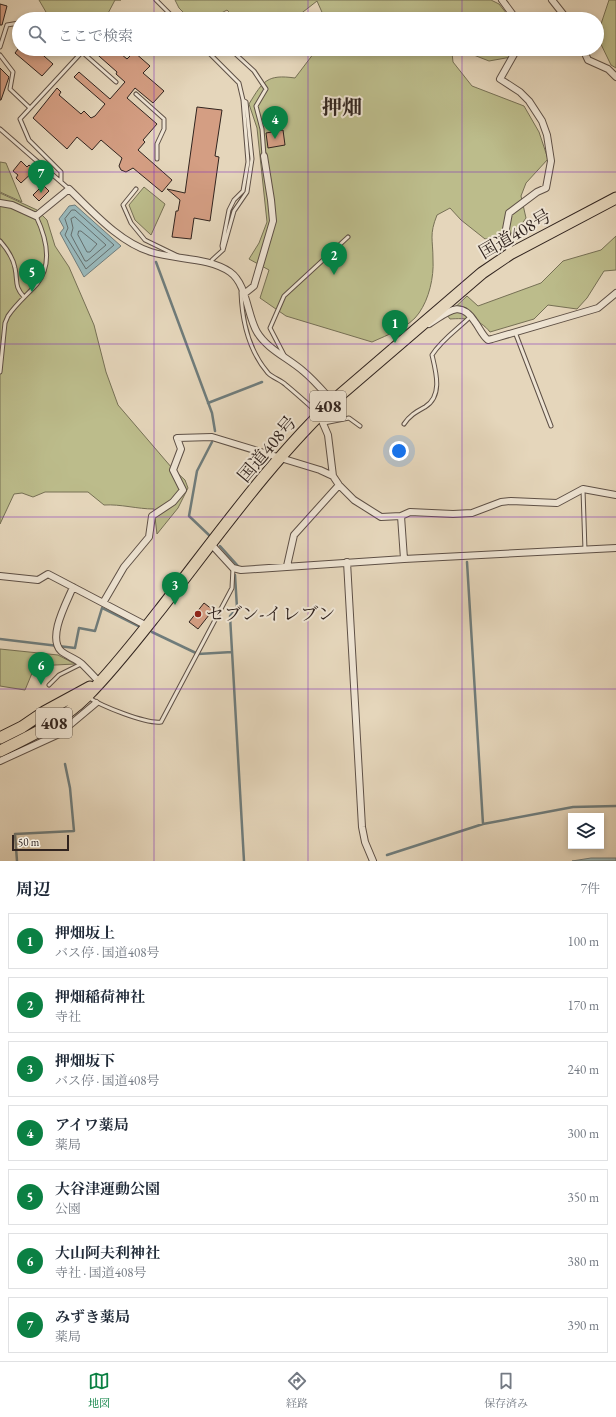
<!DOCTYPE html>
<html lang="ja">
<head>
<meta charset="utf-8">
<style>
  :root { --surface:#fff; --page:#f6f6f7; --text:#1f2937; --muted:#747a83; --line:#e0e1e3; --accent:#0b8043 }
  body { margin:0; font-family:"EB Garamond","Noto Serif JP",serif; background:var(--page); color:var(--text) }
  .controls { position:absolute; right:12px; bottom:12px; display:grid; overflow:hidden; border-radius:0px; box-shadow:0 2px 6px #0003 }
  .controls button { width:36px; height:36px; display:grid; place-items:center; padding:0; border:0; border-bottom:1px solid var(--line); background:var(--surface); color:var(--text); font:20px sans-serif }
  .scale { position:absolute; left:12px; bottom:10px; width:57px; box-sizing:border-box; padding-left:4px; border:2px solid #31241f; border-top:0; font-size:11px; line-height:14px; white-space:nowrap; color:#31241f; -webkit-text-stroke:3px #eee4d3; paint-order:stroke }
  .you { position:absolute; left:399px; top:451px; width:14px; height:14px; margin:-10px; border:3px solid #fff; border-radius:50%; background:#1a73e8; box-shadow:0 0 0 6px #1a73e833 }
  .badge { display:grid; place-items:center; width:26px; height:26px; border-radius:50%; background:var(--accent); color:#fff; font-size:13px; font-weight:700 }
  .pin { position:absolute; translate:-50% -33px; filter:drop-shadow(0 1px 2px #0008) }
  .pin::after { content:''; position:absolute; top:21px; width:14px; height:12px; background:inherit; clip-path:polygon(0 0,100% 0,50% 100%) }
  .list { margin:0; padding:0; list-style:none }
  h2 { display:flex; justify-content:space-between; align-items:center; height:52px; margin:0; padding:0 16px; font-size:17px }
  h2 small { font-size:13px; font-weight:400; color:var(--muted) }
  .list li { display:grid; grid-template-columns:26px 1fr auto; gap:12px; align-items:center; box-sizing:border-box; height:56px; margin:0 8px 8px; padding:0 8px; border:1px solid var(--line); border-radius:0px }
  .list b { display:block; font-size:15px; white-space:nowrap }
  .list p { margin:0; font-size:13px; white-space:nowrap; color:var(--muted) }
  .list em { font-size:13px; font-style:normal; color:var(--muted) }
  .icon { flex:none; width:22px; height:22px; fill:none; stroke:currentColor; stroke-width:2; stroke-linecap:round; stroke-linejoin:round }
  .map { position:relative; flex:none; width:616px; height:861px; overflow:hidden }
  .search { position:absolute; background:var(--surface); box-shadow:0 2px 6px #0003; left:12px; right:12px; top:12px; height:44px; display:flex; align-items:center; gap:10px; box-sizing:border-box; padding:0 14px; border-radius:22px; color:var(--muted); font-size:15px }
  .sheet { height:500px; background:var(--surface) }
  nav { display:flex; justify-content:space-around; align-items:center; box-sizing:border-box; height:56px; border-top:1px solid var(--line); background:var(--surface); font-size:11px; color:var(--muted) }
  nav a { display:grid; justify-items:center; gap:2px }
  nav .on { color:var(--accent) }
  .map>svg:first-child { display:block }
  .green { fill:#bcbc8b; stroke:#767055 }
  .water { fill:#99b7b9; stroke:#6f7c7b }
  .lines { fill:none; stroke-linecap:round; stroke-linejoin:round }
  .shore { stroke:#656e6c; stroke-width:1 }
  .stream { stroke:#6f7c7b; stroke-width:2.5 }
  .building { fill:#d49e83; stroke:#31241f }
  .lane-casing { stroke:#5e5046; stroke-width:5 }
  .street-casing { stroke:#5e5046; stroke-width:8 }
  .highway-casing { stroke:#31241f; stroke-width:13 }
  .lane { stroke:#eee4d3; stroke-width:3 }
  .street { stroke:#eee4d3; stroke-width:6 }
  .highway { stroke:#e5d6bb; stroke-width:11 }
  .grid { fill:none; stroke:#7b2cbf; stroke-width:1; stroke-opacity:0.55 }
  .poi-dot { fill:#8f2418; stroke:#eee4d3; stroke-width:1.5 }
  .labels { text-anchor:middle; stroke-width:4; stroke-linejoin:round; paint-order:stroke }
  .shield { fill:#eee4d3; stroke:#6a5e55; stroke-width:1 }
  .shield-label { font-size:17px; font-weight:bold; fill:#31241f }
  .street-label { font-size:18px; fill:#31241f; stroke:#eee4d3 }
  .poi-label { font-size:18px; fill:#31241f; stroke:#eee4d3; text-anchor:start }
  .quarter-label { font-size:20px; font-weight:bold; fill:#31241f; stroke:#eee4d3 }
</style>
</head>
<body>
<div class="map">
<svg width="616" height="861" viewBox="0 0 616 861">
  <rect width="100%" height="100%" fill="#e5d6bb"/>
  <filter id="stains"><feTurbulence type="fractalNoise" baseFrequency=".005" numOctaves="4"/><feColorMatrix values="0 0 0 0 .2 0 0 0 0 .09 0 0 0 0 .02 0 0 0 .5 -.17"/></filter>
  <radialGradient id="worn" r=".72"><stop offset=".6" stop-color="#630" stop-opacity="0"/><stop offset="1" stop-color="#630" stop-opacity=".3"/></radialGradient>
  <path class="green" d="M39 0H121H115L105 19H50Z
    M175 0H491L499 4 511 19H325L317 1 294 19H236L227 10 210 19H190L179 8Z
    M609 0H616V68L611 65 597 36Z
    M317 49H517V56L489 61 461 50 452 53 453 62 472 86 524 106 539 132 548 159 526 183 521 196 526 218C514 236 506 237 485 239L461 220 450 208 437 215C429 235 433 239 433 260 434 277 429 299 419 313 410 327 387 335 372 342L286 316 260 298 269 270 249 259 259 243 267 222 257 128 249 104C263 81 267 74 295 78Z
    M0 162 6 163 22 202 0 192Z
    M144 187 165 204 151 235 135 220 129 205Z
    M0 193 37 210 47 220 55 246 69 267 94 325 106 372 118 405 172 468 185 480 188 488 178 508 157 534 154 509C137 509 121 504 104 505L88 492H45L33 497 22 493 14 494 0 524Z
    M616 236V270L604 271 587 298 577 309 548 305 534 319 490 332C479 318 466 318 450 319L447 315 467 296 478 306 541 283 563 261 601 250Z
    M0 649 58 655 75 664 35 666 25 690 0 686Z"/>
  <path class="water" d="M75 205 121 246 84 277 60 233 64 228 59 219 69 206Z
    M591 858H616V861H572Z"/>
  <g class="lines">
    <path class="shore" d="M72 210H75L114 245 86 269 65 235 68 228 65 219Z
      M75 217 106 245 87 261H85L71 235 73 228 71 219Z
      M79 231H81L97 244 90 252H87L78 235Z"/>
    <path class="stream" d="M156 262 212 413 215 431
      M208 403 262 382
      M210 536 189 516 197 471 212 442
      M220 546 238 566
      M467 562 483 824
      M235 575 237 608 230 616 244 861
      M152 632 198 654 232 652
      M0 639 75 648 79 628 95 631 102 608 138 626
      M387 855 483 824 573 807 616 806
      M17 861 15 834 74 831 70 788 65 764"/>
  </g>
  <path class="building" d="M0 4 7 6 2 25H0Z
    M18 49H36L53 64 42 76 15 53Z
    M91 49H115L127 59 134 52 150 66 143 73 164 91 153 103 135 88 127 98 157 124 143 140 145 142 138 150 172 180 162 192 133 168 126 172 121 170 119 166 122 158 101 140 92 150 77 137 67 149 33 118 57 88 61 92 59 95 81 114 84 111 91 118 95 116 105 104 74 77 79 72 110 99 125 82 116 74 117 72Z
    M0 68 9 77 1 100H0Z
    M197 107 222 110 215 156 219 157 210 221 194 218 191 239 172 237 176 211H178L180 200 167 189 185 193Z
    M283 130 285 145 268 148 266 133Z
    M21 161 27 167 29 165 35 170 21 183 16 178 18 175 13 171Z
    M43 185 49 191 39 201 33 195Z
    M204 603 213 610 198 629 189 622Z"/>
  <g class="lines">
    <defs>
      <path id="lane" d="M156 0 175 19
        M0 47 7 25 19 23
        M205 49 239 83 243 100 248 162 243 191 234 200 229 210 222 246 223 250
        M230 49 254 71 266 89 256 106 262 129 264 156
        M0 55 13 72 10 89 30 108
        M136 94 164 119V129L157 144V159
        M0 129 69 189
        M61 181V172L29 140 20 119 82 52 116 82
        M136 189 123 205 131 223 145 240 178 256
        M0 241C7 249 13 257 15 268 18 282 14 286 24 297
        M212 263V260L223 250 234 211 247 192 252 159 246 102 243 100
        M241 292C242 320 249 351 268 373 273 378 281 380 286 385 297 394 308 404 319 414
        M515 332 551 426
        M284 355 270 328 284 296 348 237
        M0 372 5 323 8 316C16 304 27 295 37 284 53 264 46 237 36 216
        M324 423 349 418 360 426
        M404 424C410 415 416 412 425 407 443 396 436 372 432 355 442 339 458 329 471 316
        M583 490 585 550
        M49 685 59 675 81 664
        M88 697C101 706 146 724 161 722L232 588 233 568"/>
      <path id="street" d="M502 0 516 19
        M552 0 567 19
        M583 49 588 60 608 69 616 77
        M0 203 12 205 36 216 69 189C93 212 119 242 151 252 176 260 208 257 230 272 247 284 247 315 257 332 267 349 288 358 303 371 314 380 323 391 333 402
        M510 254 506 229 509 213 537 192 546 188 551 161 547 135 542 121 529 101 520 92 500 79 517 49
        M244 294 254 286 273 221 271 200 264 156
        M429 324C447 313 460 298 475 322 479 327 482 335 488 340L492 339 598 308 616 293
        M319 414 328 435 333 476
        M401 516 404 559
        M211 544 233 568 241 570 404 559 616 548
        M347 562 362 827 365 842 373 861
        M287 566 294 535 339 485
        M0 576 38 580 48 574 147 626
        M73 587C67 602 47 637 61 651 67 656 76 659 82 664 88 670 94 676 99 682
        M103 603 124 567 149 537 152 516 173 502 183 490 173 470 181 449 177 438 212 437 320 470 333 476 339 485 354 500 381 517 401 516 410 512 453 514 472 513 501 502 511 501 557 503 583 489 616 495
        M0 761 59 734 96 703"/>
      <path id="highway" d="M0 738 22 727 44 712 90 687
        M0 751C31 736 62 721 87 696 113 670 136 640 159 611 216 538 273 457 340 395L482 273 510 254 616 198"/>
    </defs>
    <use href="#lane" class="lane-casing"/>
    <use href="#street" class="street-casing"/>
    <use href="#highway" class="highway-casing"/>
    <use href="#lane" class="lane"/>
    <use href="#street" class="street"/>
    <use href="#highway" class="highway"/>
  </g>
  <path class="grid" d="M154 0V19M308 0V19M462 0V19M154 49V861M308 49V861M462 49V861M0 172H616M0 344H616M0 517H616M0 689H616"/>
  <circle class="poi-dot" cx="198" cy="614" r="4"/>
  <g class="labels">
    <g class="shield">
      <rect x="310" y="391" width="36" height="30" rx="3"/>
      <rect x="36" y="708" width="36" height="30" rx="3"/>
    </g>
    <g class="shield-label">
      <text x="328" y="412">408</text>
      <text x="54" y="729">408</text>
    </g>
    <g class="street-label">
      <text transform="translate(515 234) rotate(-30)" y="6">国道408号</text>
      <text transform="translate(267 449) rotate(-50)" y="6">国道408号</text>
    </g>
    <g class="poi-label">
      <text x="206" y="620">セブン-イレブン</text>
    </g>
    <g class="quarter-label">
      <text x="342" y="114">押畑</text>
    </g>
  </g>
  <rect width="100%" height="100%" filter="url(#stains)"/>
  <rect width="100%" height="100%" fill="url(#worn)"/>
</svg>
<div class="controls">
<button><svg class="icon" aria-label="layers" viewBox="0 0 24 24"><path d="M12 4l9 5-9 5-9-5zM3 14l9 5 9-5"/></svg></button>
</div>
<div class="scale">50 m</div>
<div class="you"></div>
<div class="pin badge" style="left:395px;top:343px">1</div>
<div class="pin badge" style="left:334px;top:275px">2</div>
<div class="pin badge" style="left:175px;top:605px">3</div>
<div class="pin badge" style="left:275px;top:139px">4</div>
<div class="pin badge" style="left:32px;top:292px">5</div>
<div class="pin badge" style="left:41px;top:685px">6</div>
<div class="pin badge" style="left:41px;top:193px">7</div>
<div class="search"><svg class="icon" aria-label="search" viewBox="0 0 24 24"><circle cx="10" cy="10" r="6"/><path d="M15 15l6 6"/></svg>ここで検索</div>
</div>
<section class="sheet">
<h2>周辺<small>7件</small></h2>
<ul class="list">
<li><span class="badge">1</span><div><b>押畑坂上</b><p>バス停 · 国道408号</p></div><em>100 m</em></li>
<li><span class="badge">2</span><div><b>押畑稲荷神社</b><p>寺社</p></div><em>170 m</em></li>
<li><span class="badge">3</span><div><b>押畑坂下</b><p>バス停 · 国道408号</p></div><em>240 m</em></li>
<li><span class="badge">4</span><div><b>アイワ薬局</b><p>薬局</p></div><em>300 m</em></li>
<li><span class="badge">5</span><div><b>大谷津運動公園</b><p>公園</p></div><em>350 m</em></li>
<li><span class="badge">6</span><div><b>大山阿夫利神社</b><p>寺社 · 国道408号</p></div><em>380 m</em></li>
<li><span class="badge">7</span><div><b>みずき薬局</b><p>薬局</p></div><em>390 m</em></li>
</ul>
</section>
<nav>
<a class="on"><svg class="icon" aria-label="map" viewBox="0 0 24 24"><path d="M3 6l6-2 6 2 6-2v14l-6 2-6-2-6 2zM9 4v14M15 6v14"/></svg>地図</a>
<a><svg class="icon" aria-label="directions" viewBox="0 0 24 24"><path d="M12 3l9 9-9 9-9-9zM9 14v-3h6M13 9l2 2-2 2"/></svg>経路</a>
<a><svg class="icon" aria-label="saved" viewBox="0 0 24 24"><path d="M7 4h10v16l-5-4-5 4z"/></svg>保存済み</a>
</nav>
</body>
</html>
